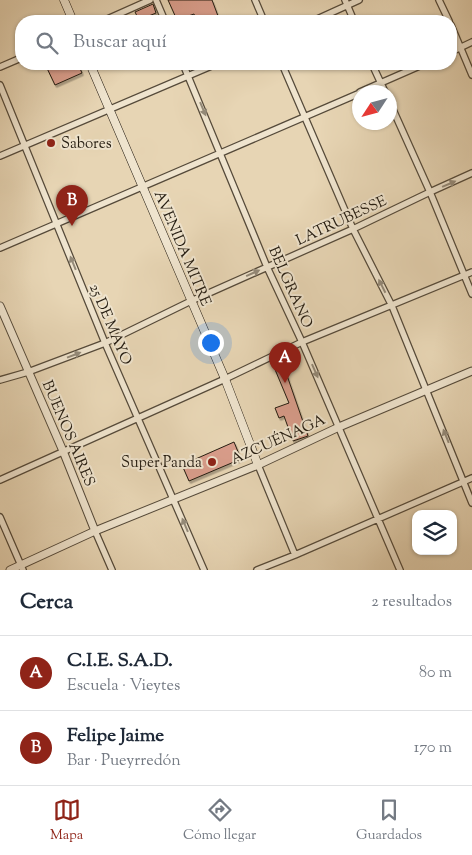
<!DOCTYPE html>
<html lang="es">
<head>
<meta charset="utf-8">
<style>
  :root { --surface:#fff; --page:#f2f2f3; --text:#1f2937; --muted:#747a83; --line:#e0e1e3; --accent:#8f2418 }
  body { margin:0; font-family:"Sorts Mill Goudy",serif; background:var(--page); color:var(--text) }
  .controls { position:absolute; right:15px; bottom:15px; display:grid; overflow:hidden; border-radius:10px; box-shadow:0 1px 4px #0004 }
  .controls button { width:45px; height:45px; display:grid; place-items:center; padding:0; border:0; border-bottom:1px solid var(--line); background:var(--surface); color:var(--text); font:25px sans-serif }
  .compass { position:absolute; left:352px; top:85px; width:45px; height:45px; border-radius:50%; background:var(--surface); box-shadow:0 1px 4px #0004; rotate:234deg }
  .you { position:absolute; left:210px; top:342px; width:18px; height:18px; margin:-12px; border:4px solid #fff; border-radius:50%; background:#1a73e8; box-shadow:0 0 0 8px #1a73e833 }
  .badge { display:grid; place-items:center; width:32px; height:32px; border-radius:50%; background:var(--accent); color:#fff; font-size:16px; font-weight:700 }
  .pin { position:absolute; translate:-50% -41px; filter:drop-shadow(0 1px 2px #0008) }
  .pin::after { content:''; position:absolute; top:26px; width:18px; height:15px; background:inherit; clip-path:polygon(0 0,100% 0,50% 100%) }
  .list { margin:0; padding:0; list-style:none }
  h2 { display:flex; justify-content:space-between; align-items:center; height:65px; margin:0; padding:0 20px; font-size:21px }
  h2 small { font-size:16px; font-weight:400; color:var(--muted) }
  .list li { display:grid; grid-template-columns:32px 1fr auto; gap:15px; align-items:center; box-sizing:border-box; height:75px; padding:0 20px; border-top:1px solid var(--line) }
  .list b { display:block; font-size:19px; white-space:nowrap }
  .list p { margin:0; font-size:16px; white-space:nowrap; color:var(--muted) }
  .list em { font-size:16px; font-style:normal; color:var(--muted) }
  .icon { flex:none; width:28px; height:28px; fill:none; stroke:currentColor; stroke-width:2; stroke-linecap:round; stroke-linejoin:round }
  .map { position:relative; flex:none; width:472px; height:570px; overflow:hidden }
  .search { position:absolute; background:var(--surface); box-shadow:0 1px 4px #0004; left:15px; right:15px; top:15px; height:55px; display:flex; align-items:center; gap:12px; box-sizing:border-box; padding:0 18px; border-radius:20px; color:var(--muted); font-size:19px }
  .sheet { height:215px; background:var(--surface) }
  nav { display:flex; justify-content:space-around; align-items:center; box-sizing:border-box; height:70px; border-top:1px solid var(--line); background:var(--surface); font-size:14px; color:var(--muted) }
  nav a { display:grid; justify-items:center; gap:2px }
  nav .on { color:var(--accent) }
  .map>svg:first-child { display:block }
  .building { fill:#d99d8b; stroke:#241c11; filter:url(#shadow) }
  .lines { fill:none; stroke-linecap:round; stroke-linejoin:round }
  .minor-casing { stroke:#554a3a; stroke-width:8 }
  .tertiary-casing { stroke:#554a3a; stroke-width:9 }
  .secondary-casing { stroke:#241c11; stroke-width:9 }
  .minor { stroke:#efe4ce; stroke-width:5.5 }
  .tertiary { stroke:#efe4ce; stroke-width:7 }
  .secondary { stroke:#efe4ce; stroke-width:8 }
  .oneway { fill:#948a79 }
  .poi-dot { fill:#8f2418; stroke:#efe4ce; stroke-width:2 }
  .labels { text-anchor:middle; stroke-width:4; stroke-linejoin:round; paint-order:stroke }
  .poi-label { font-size:15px; fill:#241c11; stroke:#efe4ce; text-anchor:start }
  .street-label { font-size:15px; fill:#241c11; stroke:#efe4ce }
</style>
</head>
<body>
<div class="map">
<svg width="472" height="570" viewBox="0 0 472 570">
  <defs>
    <filter id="shadow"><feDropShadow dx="1.5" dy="2.5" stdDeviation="0" flood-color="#0004"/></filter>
  </defs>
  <rect width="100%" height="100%" fill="#e7d5b4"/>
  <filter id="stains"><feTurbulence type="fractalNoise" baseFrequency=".004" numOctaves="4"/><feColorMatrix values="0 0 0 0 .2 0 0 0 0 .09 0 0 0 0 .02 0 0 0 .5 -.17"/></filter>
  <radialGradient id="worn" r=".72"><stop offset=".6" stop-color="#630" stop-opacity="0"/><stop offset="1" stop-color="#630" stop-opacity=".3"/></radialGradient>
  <path class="building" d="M168 0H212L218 16 205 21H197L194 14 177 20Z
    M153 4 156 13 139 20 135 12Z
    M45 64H78L82 73 55 85Z
    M283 364 308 436 293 441 284 416 279 418 275 408 289 403 274 367Z
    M234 442 241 459 189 481 182 465Z"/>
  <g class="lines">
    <defs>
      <path id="minor" d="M156 0 165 21
        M255 0 264 21
        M345 0 354 21
        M439 0 449 21
        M103 21 150 0
        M313 21 359 0
        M451 25 472 75
        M451 52 472 42
        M183 64 267 267 302 342 400 570
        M282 64 353 229 392 306 472 503
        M372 64 385 92
        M0 67 21 58
        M0 85 105 343 204 570
        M360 92 424 64
        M390 103 430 192 472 294
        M0 156 216 64
        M0 248 360 93
        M0 380 28 372 105 343 191 301 353 229 430 192 472 173
        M258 465 295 555
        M0 480 225 379 302 342 472 272
        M0 517 23 570
        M95 531 112 570
        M257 570 295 555 472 478"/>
      <path id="tertiary" d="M0 306 63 451 95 531
        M10 570 95 531 258 465 339 427 472 371"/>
      <path id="secondary" d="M64 0 73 21
        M90 64 225 379 258 465"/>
    </defs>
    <use href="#minor" class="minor-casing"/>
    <use href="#tertiary" class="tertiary-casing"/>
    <use href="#secondary" class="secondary-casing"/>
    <use href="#minor" class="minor"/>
    <use href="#tertiary" class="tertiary"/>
    <use href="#secondary" class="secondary"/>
  </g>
  <defs><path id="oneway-solid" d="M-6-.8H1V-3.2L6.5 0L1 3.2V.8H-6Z" transform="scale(1.25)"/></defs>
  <g class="oneway">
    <use href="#oneway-solid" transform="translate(203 109) rotate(67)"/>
    <use href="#oneway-solid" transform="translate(449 184) rotate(-23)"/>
    <use href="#oneway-solid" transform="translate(73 263) rotate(-112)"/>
    <use href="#oneway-solid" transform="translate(253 273) rotate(-24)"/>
    <use href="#oneway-solid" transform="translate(382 286) rotate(-117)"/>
    <use href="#oneway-solid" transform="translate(74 355) rotate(-21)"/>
    <use href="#oneway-solid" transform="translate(315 371) rotate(66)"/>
    <use href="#oneway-solid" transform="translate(446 436) rotate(-112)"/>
    <use href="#oneway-solid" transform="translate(185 525) rotate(-113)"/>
  </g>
  <g class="poi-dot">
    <circle cx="51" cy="143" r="5"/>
    <circle cx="212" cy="462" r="5"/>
  </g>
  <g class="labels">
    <g class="poi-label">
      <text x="61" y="148">Sabores</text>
      <text x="202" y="467" text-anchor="end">Super Panda</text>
    </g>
    <g class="street-label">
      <text transform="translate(341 220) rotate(-25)" y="5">LATRUBESSE</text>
      <text transform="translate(183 248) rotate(67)" y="5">AVENIDA MITRE</text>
      <text transform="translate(291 287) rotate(66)" y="5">BELGRANO</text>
      <text transform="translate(111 324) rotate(67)" y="5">25 DE MAYO</text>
      <text transform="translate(69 433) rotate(67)" y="5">BUENOS AIRES</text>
      <text transform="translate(278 439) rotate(-24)" y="5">AZCUÉNAGA</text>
    </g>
  </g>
  <rect width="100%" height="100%" filter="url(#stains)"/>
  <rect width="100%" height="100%" fill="url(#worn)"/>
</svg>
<div class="controls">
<button><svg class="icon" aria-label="layers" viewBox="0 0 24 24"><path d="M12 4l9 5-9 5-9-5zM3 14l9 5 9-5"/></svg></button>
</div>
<svg class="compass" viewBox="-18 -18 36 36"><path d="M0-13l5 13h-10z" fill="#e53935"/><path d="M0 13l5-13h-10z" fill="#747a83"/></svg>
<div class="you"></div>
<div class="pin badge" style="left:285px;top:383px">A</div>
<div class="pin badge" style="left:72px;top:226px">B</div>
<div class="search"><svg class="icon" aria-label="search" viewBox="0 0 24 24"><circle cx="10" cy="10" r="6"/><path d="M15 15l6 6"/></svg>Buscar aquí</div>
</div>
<section class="sheet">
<h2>Cerca<small>2 resultados</small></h2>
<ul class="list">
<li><span class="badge">A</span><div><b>C.I.E. S.A.D.</b><p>Escuela · Vieytes</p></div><em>80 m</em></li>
<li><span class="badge">B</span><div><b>Felipe Jaime</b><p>Bar · Pueyrredón</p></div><em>170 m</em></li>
</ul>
</section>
<nav>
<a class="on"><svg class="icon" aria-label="map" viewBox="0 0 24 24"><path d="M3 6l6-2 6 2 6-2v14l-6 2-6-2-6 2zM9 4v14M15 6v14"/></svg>Mapa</a>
<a><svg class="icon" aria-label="directions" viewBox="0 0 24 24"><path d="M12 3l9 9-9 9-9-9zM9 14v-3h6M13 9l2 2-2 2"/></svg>Cómo llegar</a>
<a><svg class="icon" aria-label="saved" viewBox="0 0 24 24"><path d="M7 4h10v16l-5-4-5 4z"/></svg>Guardados</a>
</nav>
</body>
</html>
